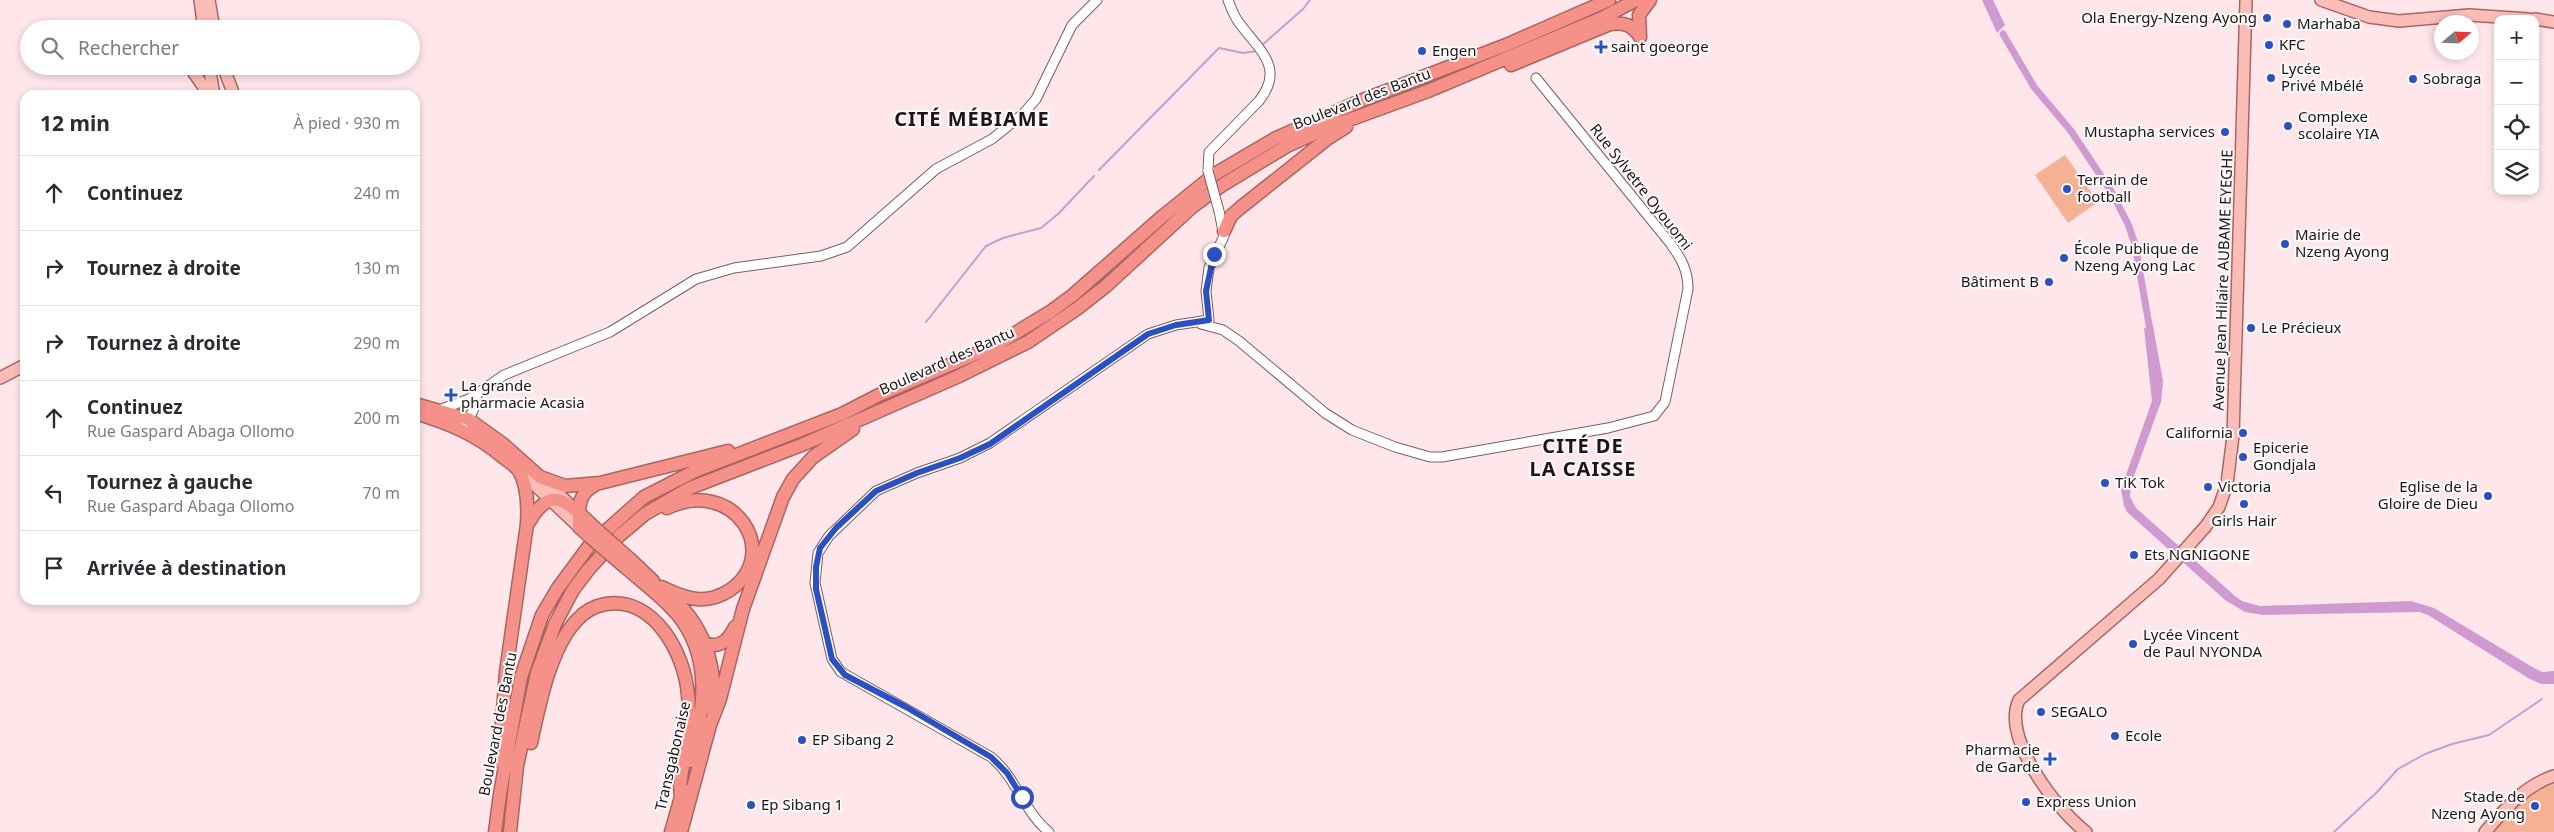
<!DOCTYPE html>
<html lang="fr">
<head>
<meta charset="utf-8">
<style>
  :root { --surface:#fff; --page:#f2f2f3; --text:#2b2b33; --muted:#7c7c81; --line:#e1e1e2 }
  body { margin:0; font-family:"Noto Sans",sans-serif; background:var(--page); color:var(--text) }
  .controls { position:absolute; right:15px; top:15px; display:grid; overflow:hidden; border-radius:10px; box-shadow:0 2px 8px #0003 }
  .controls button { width:45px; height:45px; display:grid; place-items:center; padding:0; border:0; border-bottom:1px solid var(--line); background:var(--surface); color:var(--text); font:25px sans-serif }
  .compass { position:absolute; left:2434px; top:15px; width:45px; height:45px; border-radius:50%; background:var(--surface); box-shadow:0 2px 8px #0003; rotate:71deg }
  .stop { position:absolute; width:15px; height:15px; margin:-11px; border:4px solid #2b51c0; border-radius:50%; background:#fff }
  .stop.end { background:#2b51c0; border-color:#fff; box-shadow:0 1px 5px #0008 }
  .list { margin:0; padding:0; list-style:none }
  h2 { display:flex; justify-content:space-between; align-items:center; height:65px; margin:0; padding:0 20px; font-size:21px }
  h2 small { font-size:16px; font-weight:400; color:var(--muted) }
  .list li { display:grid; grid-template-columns:32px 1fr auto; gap:15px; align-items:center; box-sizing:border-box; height:75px; padding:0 20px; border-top:1px solid var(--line) }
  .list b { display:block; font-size:19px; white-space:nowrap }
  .list p { margin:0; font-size:16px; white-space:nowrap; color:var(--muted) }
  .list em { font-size:16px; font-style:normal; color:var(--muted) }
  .icon { flex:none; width:28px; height:28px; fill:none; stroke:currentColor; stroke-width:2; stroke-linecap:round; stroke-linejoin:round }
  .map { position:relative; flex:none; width:2554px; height:832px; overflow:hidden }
  .search { position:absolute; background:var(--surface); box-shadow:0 2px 8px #0003; left:20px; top:20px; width:400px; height:55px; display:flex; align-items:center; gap:12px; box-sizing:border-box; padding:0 18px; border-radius:28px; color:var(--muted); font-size:19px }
  .panel { position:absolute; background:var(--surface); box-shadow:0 2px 8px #0003; left:20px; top:90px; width:400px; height:515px; border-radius:15px }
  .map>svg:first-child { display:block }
  .park { fill:#f4b193 }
  .water { fill:#cf9ad0 }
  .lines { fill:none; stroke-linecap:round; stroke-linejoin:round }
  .stream { stroke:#cf9ad0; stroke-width:2 }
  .canal { stroke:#cf9ad0; stroke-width:7 }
  .minor-casing { stroke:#7c5b62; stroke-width:11 }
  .major-casing { stroke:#ab6561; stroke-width:14 }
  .highway-casing { stroke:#ab6561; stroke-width:15 }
  .minor { stroke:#fff; stroke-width:9 }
  .major { stroke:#fabdb8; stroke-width:11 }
  .highway { stroke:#f69189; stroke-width:12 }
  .minor-bridge-casing { stroke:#7c5b62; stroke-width:11; stroke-linecap:butt }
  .highway-bridge-casing { stroke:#ab6561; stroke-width:15; stroke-linecap:butt }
  .minor-bridge { stroke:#fff; stroke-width:9 }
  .highway-bridge { stroke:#f69189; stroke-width:12 }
  .route { stroke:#2b51c0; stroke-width:6 }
  .poi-dot { fill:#2b51c0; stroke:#fafafa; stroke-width:2 }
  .labels { text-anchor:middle; stroke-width:4; stroke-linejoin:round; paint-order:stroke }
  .poi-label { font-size:15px; fill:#211416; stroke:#fafafa; text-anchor:start }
  .street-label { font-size:15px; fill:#211416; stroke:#fafafa }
  .district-label { font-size:20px; font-weight:bold; letter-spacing:1px; fill:#211416; stroke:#fafafa }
</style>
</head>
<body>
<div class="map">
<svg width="2554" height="832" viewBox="0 0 2554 832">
  <rect width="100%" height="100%" fill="#fee6ea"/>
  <path class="park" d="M2065 155 2098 202 2068 223 2035 175Z
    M2554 784V832H2494C2511 809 2527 794 2554 784Z"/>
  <path class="water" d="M1982 0H1993L2005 25 1997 33Z
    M2153 326 2163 381 2161 402 2131 484 2130 497 2136 508 2235 596 2242 601 2260 606 2411 601 2434 608 2534 668 2542 672 2554 671V684H2541L2528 678 2428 615 2419 612 2263 615 2245 612 2225 600 2127 512 2124 506 2121 489 2152 401 2144 328Z"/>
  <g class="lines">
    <path class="stream" d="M1261 46 1303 9 1310 0
      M1099 170 1219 48 1243 53 1257 51
      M926 322 986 246 1003 238 1041 228 1058 214 1094 176
      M2334 832 2377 792 2398 769 2425 754 2452 744 2489 735 2542 699"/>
    <path class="canal" d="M2003 34 2034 87 2071 131 2111 191 2128 224 2135 244 2151 336"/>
    <defs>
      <path id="minor" d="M1208 171 1209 152 1259 101C1285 68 1260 51 1240 24 1234 17 1231 8 1228 0
        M1201 324 1223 330 1239 341 1325 413 1352 430 1395 447 1430 457H1442L1608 428 1654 416 1665 402 1688 289C1688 270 1681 258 1670 243L1536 78
        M439 410 469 399 504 375 610 332 696 279 734 268 821 256 847 247 936 169 992 139 1023 114 1036 99 1072 25 1097 0
        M465 424 473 411 477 395
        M1049 832C1024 812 1016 777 991 757L841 672 832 659 815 583 818 553 829 536 876 491 917 473 960 458 990 443 1148 334 1176 325 1209 320 1206 291 1209 268 1224 236 1219 211"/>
      <path id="major" d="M200 0 204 29
        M209 0 214 29
        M2321 0 2369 17 2399 21 2469 15 2529 19
        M2535 19 2554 22
        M209 66 214 95
        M223 66 234 95
        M192 70 209 95
        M0 378 25 365
        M519 470 579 527
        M541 478 567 502
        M2086 832C2057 810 2001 738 2019 700L2159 579 2206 526 2219 507 2227 484 2233 436 2246 0
        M2485 832C2505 809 2524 786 2554 776"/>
      <path id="highway" d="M1640 37 1639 15 1650 0
        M1511 65 1610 24C1624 22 1633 25 1640 37
        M1224 231 1231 216 1240 208 1327 139 1346 127
        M415 404 468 419 503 444 540 477 565 486 600 483 728 451
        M415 413C449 423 477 435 504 458 509 462 516 466 519 471 528 486 528 507 527 524L506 672 499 761
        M529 522C553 480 571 506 596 529
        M589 536 579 527C579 508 577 494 595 485
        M631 560 653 581
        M625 567C642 582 662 596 677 614 713 657 704 711 691 761
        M661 587C673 592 684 598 697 599 709 600 721 596 730 590 783 553 734 476 667 508
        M668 594C703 623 718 665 712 710
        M700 642C717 649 727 644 735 627
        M531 743C539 706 550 648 577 620 585 611 594 606 606 604 654 596 685 654 688 695 691 725 684 756 680 786L681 797
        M495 832 500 794 521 677 542 615 558 588 589 546 644 497 695 471 842 414 879 395 994 346 1050 312 1073 295 1163 216 1215 174 1276 138 1360 101 1506 45 1609 0
        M510 832 517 766 537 673 555 624 573 590 589 569 619 536 645 514 690 488 804 444 957 377 1028 342 1078 308 1106 286 1192 207 1224 184 1287 146 1327 128 1428 91 1602 18 1636 0
        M671 832 683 790
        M681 832 710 725 720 699 743 609 783 497 793 479 813 457 853 429"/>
    </defs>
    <use href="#minor" class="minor-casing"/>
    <use href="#major" class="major-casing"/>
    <use href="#highway" class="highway-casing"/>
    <use href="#minor" class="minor"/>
    <use href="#major" class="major"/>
    <use href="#highway" class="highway"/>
    <defs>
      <path id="minor-bridge" d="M1208 171 1219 211"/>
      <path id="highway-bridge" d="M596 529 631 560
        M589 536 625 567"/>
    </defs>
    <use href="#minor-bridge" class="minor-bridge-casing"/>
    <use href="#highway-bridge" class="highway-bridge-casing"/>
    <use href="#minor-bridge" class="minor-bridge"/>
    <use href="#highway-bridge" class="highway-bridge"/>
  </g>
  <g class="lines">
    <path class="route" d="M1022 797 1007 773 991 757 906 707 845 675 832 659 816 589V567L820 548 836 528 876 491 917 473 960 458 990 444 1148 334 1176 325 1209 320 1206 291 1214 254"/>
  </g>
  <g class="poi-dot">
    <circle cx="2267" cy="18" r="5"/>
    <circle cx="2287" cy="24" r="5"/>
    <circle cx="2269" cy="45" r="5"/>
    <path d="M1598.5 39.5h5v5h5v5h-5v5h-5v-5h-5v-5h5z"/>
    <circle cx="1422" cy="51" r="5"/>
    <circle cx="2271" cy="78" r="5"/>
    <circle cx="2413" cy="79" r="5"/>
    <circle cx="2288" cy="126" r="5"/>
    <circle cx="2225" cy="132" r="5"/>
    <circle cx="2067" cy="189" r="5"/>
    <circle cx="2285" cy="244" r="5"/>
    <circle cx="2064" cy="258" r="5"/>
    <circle cx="2049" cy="282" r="5"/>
    <circle cx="2251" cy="328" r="5"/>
    <path d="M448.5 387.5h5v5h5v5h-5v5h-5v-5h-5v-5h5z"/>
    <circle cx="2243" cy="433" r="5"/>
    <circle cx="2243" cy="457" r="5"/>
    <circle cx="2105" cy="483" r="5"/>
    <circle cx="2208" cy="487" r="5"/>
    <circle cx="2488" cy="496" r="5"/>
    <circle cx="2244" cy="504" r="5"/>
    <circle cx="2134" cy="555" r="5"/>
    <circle cx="2133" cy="644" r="5"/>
    <circle cx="2041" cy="712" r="5"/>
    <circle cx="2115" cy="736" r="5"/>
    <circle cx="802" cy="740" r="5"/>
    <path d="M2047.5 751.5h5v5h5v5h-5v5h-5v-5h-5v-5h5z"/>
    <circle cx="2026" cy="802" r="5"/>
    <circle cx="751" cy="805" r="5"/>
    <circle cx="2535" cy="806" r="5"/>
  </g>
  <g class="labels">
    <g class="poi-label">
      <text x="2257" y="23" text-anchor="end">Ola Energy-Nzeng Ayong</text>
      <text x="2297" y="29">Marhaba</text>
      <text x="2279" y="50">KFC</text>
      <text x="1611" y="52">saint goeorge</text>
      <text x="1432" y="56">Engen</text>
      <text x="2281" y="74">Lycée<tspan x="2281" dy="17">Privé Mbélé</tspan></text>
      <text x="2423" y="84">Sobraga</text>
      <text x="2298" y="122">Complexe<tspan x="2298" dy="17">scolaire YIA</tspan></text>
      <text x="2215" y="137" text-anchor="end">Mustapha services</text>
      <text x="2077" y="185">Terrain de<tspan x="2077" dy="17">football</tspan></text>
      <text x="2295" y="240">Mairie de<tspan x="2295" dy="17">Nzeng Ayong</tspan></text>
      <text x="2074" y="254">École Publique de<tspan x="2074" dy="17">Nzeng Ayong Lac</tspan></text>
      <text x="2039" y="287" text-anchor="end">Bâtiment B</text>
      <text x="2261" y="333">Le Précieux</text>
      <text x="461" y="391">La grande<tspan x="461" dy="17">pharmacie Acasia</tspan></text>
      <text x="2233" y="438" text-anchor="end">California</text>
      <text x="2253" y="453">Epicerie<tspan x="2253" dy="17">Gondjala</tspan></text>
      <text x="2115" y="488">TiK Tok</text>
      <text x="2218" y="492">Victoria</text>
      <text x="2478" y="492" text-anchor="end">Eglise de la<tspan x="2478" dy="17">Gloire de Dieu</tspan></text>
      <text x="2244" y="526" text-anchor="middle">Girls Hair</text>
      <text x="2144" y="560">Ets NGNIGONE</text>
      <text x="2143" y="640">Lycée Vincent<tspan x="2143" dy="17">de Paul NYONDA</tspan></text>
      <text x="2051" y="717">SEGALO</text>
      <text x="2125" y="741">Ecole</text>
      <text x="812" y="745">EP Sibang 2</text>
      <text x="2040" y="755" text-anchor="end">Pharmacie<tspan x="2040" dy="17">de Garde</tspan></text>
      <text x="2525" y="802" text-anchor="end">Stade de<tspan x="2525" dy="17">Nzeng Ayong</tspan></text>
      <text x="2036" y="807">Express Union</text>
      <text x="761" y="810">Ep Sibang 1</text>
    </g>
    <g class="street-label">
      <text transform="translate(1362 99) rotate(-21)" y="5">Boulevard des Bantu</text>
      <text transform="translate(1641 187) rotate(52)" y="5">Rue Sylvetre Oyouomi</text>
      <text transform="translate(2223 280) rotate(-88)" y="5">Avenue Jean Hilaire AUBAME EYEGHE</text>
      <text transform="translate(947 361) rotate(-24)" y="5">Boulevard des Bantu</text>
      <text transform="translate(498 724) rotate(-79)" y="5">Boulevard des Bantu</text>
      <text transform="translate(673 756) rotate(-77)" y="5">Transgabonaise</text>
    </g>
    <g class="district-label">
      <text x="972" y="126">CITÉ MÉBIAME</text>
      <text x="1583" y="453">CITÉ DE<tspan x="1583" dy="23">LA CAISSE</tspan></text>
    </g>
  </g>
</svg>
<div class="controls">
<button>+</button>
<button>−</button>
<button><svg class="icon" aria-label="locate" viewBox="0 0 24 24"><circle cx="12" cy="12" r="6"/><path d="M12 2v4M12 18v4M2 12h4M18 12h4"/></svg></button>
<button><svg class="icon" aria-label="layers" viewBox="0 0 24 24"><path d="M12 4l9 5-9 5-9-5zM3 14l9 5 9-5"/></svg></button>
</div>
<svg class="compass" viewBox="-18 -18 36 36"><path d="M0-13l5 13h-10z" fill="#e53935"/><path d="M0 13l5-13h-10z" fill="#7c7c81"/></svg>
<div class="stop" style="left:1022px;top:797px"></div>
<div class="stop end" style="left:1214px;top:254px"></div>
<div class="search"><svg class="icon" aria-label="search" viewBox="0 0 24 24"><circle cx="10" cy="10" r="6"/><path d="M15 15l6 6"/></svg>Rechercher</div>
<section class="panel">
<h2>12 min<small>À pied · 930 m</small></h2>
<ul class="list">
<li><svg class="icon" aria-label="ahead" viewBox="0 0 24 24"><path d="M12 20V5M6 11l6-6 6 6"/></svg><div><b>Continuez</b></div><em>240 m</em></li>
<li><svg class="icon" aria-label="right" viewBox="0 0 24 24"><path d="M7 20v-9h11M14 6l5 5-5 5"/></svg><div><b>Tournez à droite</b></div><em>130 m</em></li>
<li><svg class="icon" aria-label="right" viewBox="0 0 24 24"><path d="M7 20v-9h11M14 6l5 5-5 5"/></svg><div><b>Tournez à droite</b></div><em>290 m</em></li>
<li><svg class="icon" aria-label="ahead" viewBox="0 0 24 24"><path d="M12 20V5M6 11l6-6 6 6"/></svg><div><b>Continuez</b><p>Rue Gaspard Abaga Ollomo</p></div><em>200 m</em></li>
<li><svg class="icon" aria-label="left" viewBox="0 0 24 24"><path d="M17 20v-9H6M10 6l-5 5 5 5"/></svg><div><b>Tournez à gauche</b><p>Rue Gaspard Abaga Ollomo</p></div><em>70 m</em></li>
<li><svg class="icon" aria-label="arrive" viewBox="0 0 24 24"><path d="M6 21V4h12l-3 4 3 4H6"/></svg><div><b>Arrivée à destination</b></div></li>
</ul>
</section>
</div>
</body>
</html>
